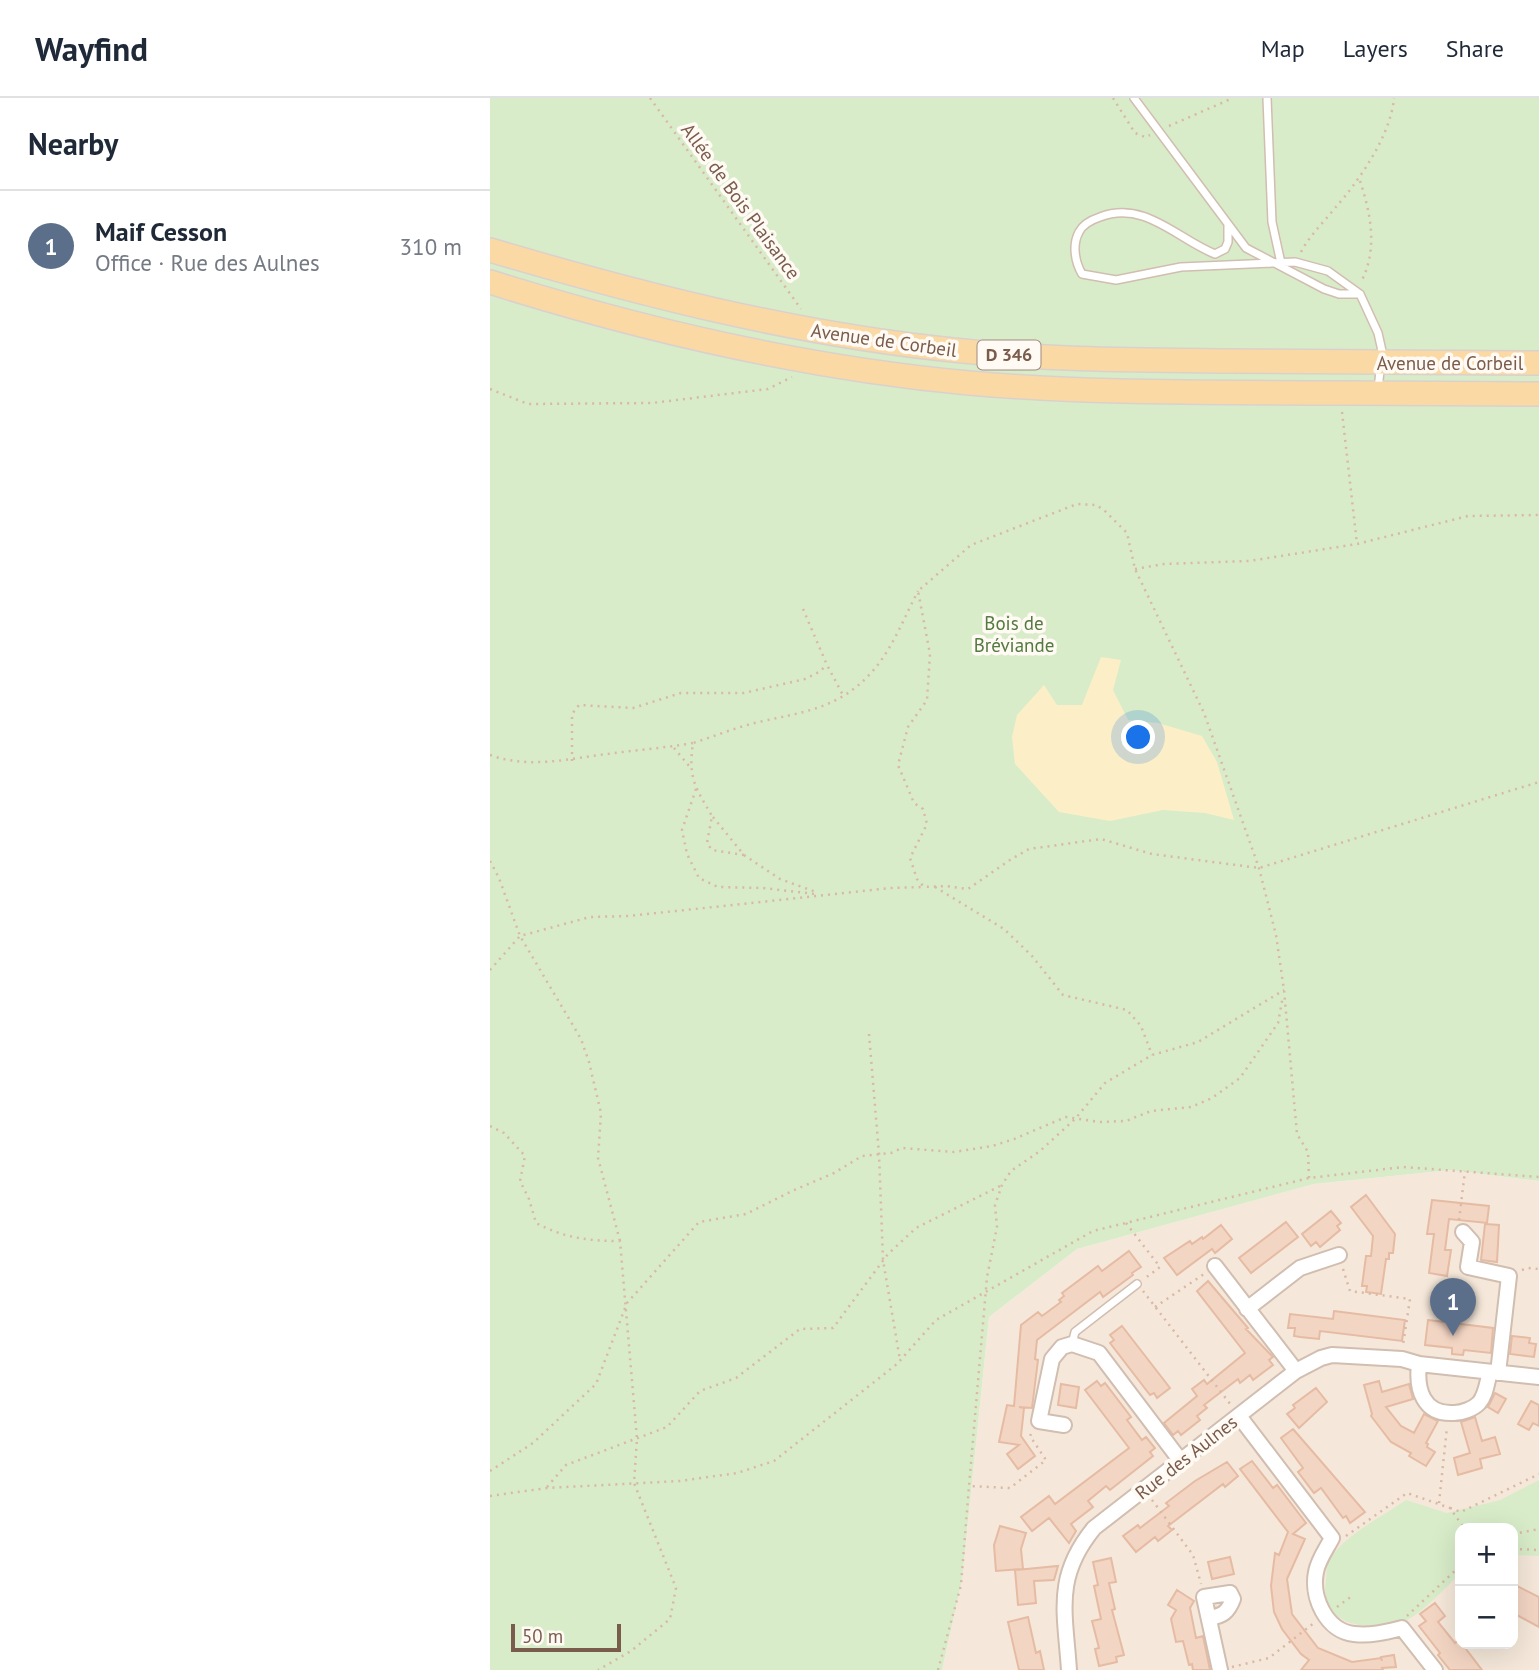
<!DOCTYPE html>
<html lang="en">
<head>
<meta charset="utf-8">
<style>
  :root { --surface:#fff; --page:#f2f2f3; --text:#1f2937; --muted:#747a83; --line:#e0e1e3; --accent:#1a73e8 }
  body { margin:0; font-family:"PT Sans",sans-serif; background:var(--page); color:var(--text) }
  .controls { position:absolute; right:21px; bottom:21px; display:grid; overflow:hidden; border-radius:14px; box-shadow:0 7px 28px #0002 }
  .controls button { width:63px; height:63px; display:grid; place-items:center; padding:0; border:0; border-bottom:2px solid var(--line); background:var(--surface); color:var(--text); font:35px sans-serif }
  .scale { position:absolute; left:21px; bottom:18px; width:110px; box-sizing:border-box; padding-left:7px; border:4px solid #7a5c4d; border-top:0; font-size:19px; line-height:24px; white-space:nowrap; color:#7a5c4d; -webkit-text-stroke:5px #fffaf3; paint-order:stroke }
  .you { position:absolute; left:649px; top:640px; width:24px; height:24px; margin:-18px; border:5px solid #fff; border-radius:50%; background:#1a73e8; box-shadow:0 0 0 10px #1a73e833 }
  .badge { display:grid; place-items:center; width:46px; height:46px; border-radius:50%; background:var(--accent); color:#fff; font-size:23px; font-weight:700 }
  .pin { position:absolute; translate:-50% -58px; filter:drop-shadow(0 2px 4px #0008) }
  .pin::after { content:''; position:absolute; top:37px; width:24px; height:21px; background:inherit; clip-path:polygon(0 0,100% 0,50% 100%) }
  .list { margin:0; padding:0; list-style:none }
  h2 { display:flex; justify-content:space-between; align-items:center; height:91px; margin:0; padding:0 28px; font-size:30px }
  h2 small { font-size:23px; font-weight:400; color:var(--muted) }
  .list li { display:grid; grid-template-columns:46px 1fr auto; gap:21px; align-items:center; box-sizing:border-box; height:112px; padding:0 28px; border-top:2px solid var(--line) }
  .list b { display:block; font-size:26px; white-space:nowrap }
  .list p { margin:0; font-size:23px; white-space:nowrap; color:var(--muted) }
  .list em { font-size:23px; font-style:normal; color:var(--muted) }
  .map { position:relative; flex:none; width:1049px; height:1572px; overflow:hidden }
  header { display:flex; align-items:center; gap:42px; box-sizing:border-box; height:98px; padding:0 35px; background:var(--surface); border-bottom:2px solid var(--line) }
  header strong { font-size:33px }
  nav { display:flex; gap:38px; margin-inline-start:auto; font-size:24px }
  main { display:flex }
  aside { flex:1; background:var(--surface) }
  .map>svg:first-child { display:block }
  .residential { fill:#f5e8da; fill-rule:evenodd }
  .green { fill:#d8ecc9 }
  .sand { fill:#fcefc7 }
  .building { fill:#f3d5c3; stroke:#e6bba3; stroke-width:2 }
  .lines { fill:none; stroke-linecap:round; stroke-linejoin:round }
  .service-casing { stroke:#d1beb0; stroke-width:10 }
  .minor-casing { stroke:#d1beb0; stroke-width:18 }
  .primary-casing { stroke:#dad1cd; stroke-width:26 }
  .path { stroke:#d9b8a5; stroke-width:2.5; stroke-dasharray:2 5; stroke-linecap:butt }
  .service { stroke:#fff; stroke-width:7 }
  .minor { stroke:#fff; stroke-width:14 }
  .primary { stroke:#fbd9a5; stroke-width:23 }
  .labels { text-anchor:middle; stroke-width:7; stroke-linejoin:round; paint-order:stroke }
  .shield { fill:#fffaf3; stroke:#a28b7f; stroke-width:2 }
  .shield-label { font-size:18px; font-weight:bold; fill:#7a5c4d }
  .street-label { font-size:19px; fill:#7a5c4d; stroke:#fffaf3 }
  .park-label { font-size:19px; fill:#537a41; stroke:#fffaf3 }
</style>
</head>
<body>
<header>
<strong>Wayfind</strong>
<nav><a>Map</a><a>Layers</a><a>Share</a></nav>
</header>
<main>
<aside>
<h2>Nearby<small></small></h2>
<ul class="list">
<li><span class="badge" style="background:#5c6f8a">1</span><div><b>Maif Cesson</b><p>Office · Rue des Aulnes</p></div><em>310 m</em></li>
</ul>
</aside>
<div class="map">
<svg width="1049" height="1572" viewBox="0 0 1049 1572">
  <rect width="100%" height="100%" fill="#fdf6ec"/>
  <path class="residential" d="M961 1072 1049 1083V1572H452L472 1482 499 1219 587 1151 824 1086ZM970 1430H1023V1546H970Z"/>
  <path class="green" d="M0 0H1049V1083L961 1072 824 1086 587 1151 499 1219 472 1482 452 1572H0Z
    M1049 1382V1458L1023 1457V1430H970V1476C958 1487 931 1516 917 1522 883 1534 828 1531 836 1482 837 1476 836 1466 840 1461 853 1438 895 1417 916 1402L957 1415 1010 1402Z"/>
  <path class="sand" d="M611 559 631 562 623 592 638 622 668 625 712 638 727 664 744 722 715 715 673 712 620 723 569 714 525 666 522 639 527 617 554 587 567 607H592Z"/>
  <path class="building" d="M876 1097 905 1136 903 1155H899V1161H896L891 1196 876 1194 877 1188H872L876 1158H881L883 1138 861 1109Z
    M942 1102 999 1108 997 1125 959 1121 955 1152H961L957 1178 939 1175 944 1136H937Z
    M841 1113 851 1125 847 1128 850 1132 830 1149 826 1144 821 1148 812 1136Z
    M796 1124 808 1139 761 1175 749 1160Z
    M995 1126 1009 1127 1007 1164 991 1162Z
    M731 1127 742 1141 725 1155 722 1151 687 1177 674 1160 700 1143 702 1146 712 1139 713 1141Z
    M639 1153 651 1169 642 1175 643 1177 613 1199 610 1194 547 1242 545 1261 548 1262 542 1310 529 1309 534 1310 531 1338 545 1358 528 1371 517 1356 529 1347 509 1344 517 1307 524 1308 531 1227 548 1214 552 1218 571 1204 569 1202 574 1198 572 1195 608 1168 612 1173Z
    M718 1183 758 1230 756 1231 783 1259 779 1262 783 1267 763 1282 760 1277 750 1285 748 1281 714 1307 717 1310 707 1318 710 1322 691 1337 688 1333 683 1337 674 1325 707 1298 702 1291 714 1282 717 1286 755 1255 707 1193Z
    M844 1213 915 1222 912 1243 830 1233 829 1241 810 1239 804 1238 805 1230H798L800 1216 843 1221Z
    M938 1222 1003 1230 1001 1255 974 1252 973 1257 962 1256V1250L935 1247Z
    M632 1228 680 1290 667 1300 664 1295 660 1297 620 1245 624 1242 620 1237Z
    M1022 1238 1040 1240 1039 1245 1046 1246 1044 1259 1020 1256Z
    M607 1283 611 1288 615 1285 641 1319 637 1322 652 1342 656 1339 665 1350 660 1354 663 1358 620 1392 616 1388 598 1403 603 1409 581 1426 586 1433 579 1445 559 1420 542 1433 531 1419 559 1398 565 1406 639 1350 595 1292Z
    M889 1283 892 1294 919 1286 923 1301 896 1309 911 1328 924 1335 934 1316 948 1323 936 1345 938 1346 937 1349 945 1354 936 1368 919 1358 921 1355 901 1344 881 1318 882 1316 874 1287Z
    M571 1286 589 1289 586 1310 568 1307Z
    M826 1290 837 1304 809 1330 797 1316 805 1310 803 1307Z
    M1005 1295 1016 1301 1008 1315 998 1309Z
    M1041 1303 1049 1307V1328L1043 1325 1039 1332 1028 1326Z
    M985 1319 992 1343 1005 1339 1010 1356 990 1361 992 1370 968 1377 964 1360 980 1355 971 1324Z
    M803 1331 875 1414 860 1425 856 1418 853 1420 831 1390 824 1395 808 1374 813 1370 791 1340Z
    M762 1363 783 1390 787 1387 816 1425 803 1436 815 1441 797 1481 802 1516 828 1550 862 1564 891 1560 892 1563 891 1559 904 1557 906 1569 892 1570 893 1572H811L819 1562 811 1556 792 1531 784 1514 781 1488 785 1455 789 1457 798 1434 750 1371Z
    M737 1364 748 1378 735 1389 733 1386 678 1428 682 1432 668 1443 665 1439 646 1454 633 1438 648 1427 650 1430 679 1408 676 1405 705 1383Z
    M510 1428 536 1435 531 1451 533 1471 506 1473 504 1447Z
    M740 1459 744 1476 722 1481 718 1464Z
    M621 1460 626 1484 619 1485 625 1511 622 1512 634 1557 626 1559 627 1564 609 1568 605 1551 609 1550 602 1523 611 1521 604 1488 608 1487 603 1464Z
    M568 1468 564 1482 544 1483 546 1505 528 1507 525 1472Z
    M1023 1486 1049 1499V1529L1023 1515Z
    M687 1492 704 1503 700 1510 706 1540 713 1538 720 1572H703L702 1566 699 1567 693 1543 686 1544 681 1521 686 1512 678 1507Z
    M945 1505 955 1518 948 1524 965 1545 969 1542 992 1572H960L948 1557 950 1555 929 1528 936 1523 930 1516Z
    M538 1519 546 1555 550 1553 554 1572H529L518 1524Z"/>
  <g class="lines">
    <defs>
      <path id="service" d="M644 0 756 150 834 191 849 196H870
        M777 0 782 124 791 165
        M738 127V144L735 151 725 156C687 141 655 102 610 119 601 122 593 126 589 134 582 147 585 164 592 176L626 182 691 169 805 164 838 173 870 196 888 235 892 253 888 292
        M582 1246 585 1234 647 1186"/>
      <path id="minor" d="M973 1134 982 1144 978 1169 1019 1178 1008 1275
        M725 1168 806 1273
        M757 1211 810 1170 849 1157
        M929 1266C926 1291 933 1317 964 1315 972 1315 983 1311 989 1305 996 1297 997 1284 1000 1274
        M749 1318 842 1440C837 1450 828 1462 826 1474 821 1499 836 1533 864 1536 881 1538 896 1534 912 1530L945 1572
        M574 1327 549 1323 562 1261 572 1249 582 1246 609 1255 690 1362
        M719 1520C733 1518 738 1514 743 1501L740 1495 714 1499 730 1572
        M579 1572C575 1513 564 1479 604 1430L806 1273 831 1260 842 1257 912 1261 929 1266 1049 1279"/>
      <path id="primary" d="M0 152C152 197 305 236 463 252 555 262 647 262 740 263 843 264 946 265 1049 265
        M0 184C156 233 316 270 479 285 603 296 727 294 852 295 918 295 983 296 1049 296"/>
    </defs>
    <use href="#service" class="service-casing"/>
    <use href="#minor" class="minor-casing"/>
    <use href="#primary" class="primary-casing"/>
    <path class="path" d="M160 0 311 211
      M623 0 645 35 655 39 660 37
      M679 28 743 0
      M870 83C881 116 888 152 871 184
      M811 154C820 137 833 125 845 110 869 83 901 37 904 0
      M0 291 38 306 162 305 278 291 302 279
      M852 314 867 446
      M645 471 674 466 759 463 867 446 978 418 1049 417
      M313 511 337 567 354 599
      M184 650 200 669
      M0 657C39 671 77 661 117 656 146 652 174 650 203 645
      M82 663V616L89 607 143 610 191 595H254L315 581 329 574 337 567
      M206 691 192 732 197 756 209 780 228 789 273 790 325 796
      M223 719 254 757 290 781 326 794
      M254 757 222 752 217 745 222 718C205 689 198 680 203 645 225 638 247 629 269 624 312 614 348 611 380 576 401 554 414 520 428 493
      M0 763 9 780 30 838 91 941 99 964 111 1015 108 1060 130 1143
      M445 789 514 831 542 858 573 897 637 912 651 928 662 957
      M0 872 30 838 100 819 139 818 401 790 434 789
      M379 936 389 1056 393 1162 410 1262
      M0 1028 14 1035 35 1058 30 1083 39 1101 46 1125C74 1140 99 1143 130 1143L147 1341 144 1385 186 1490 180 1521 141 1553 108 1572
      M819 1080 818 1054 807 1036 794 892 786 837 769 770 714 615 645 471 637 435 614 412 606 407 587 406 481 447 428 493 440 556 437 602 418 629 408 667 424 705 433 711 437 726 420 760 427 781 434 789 456 788 478 791 520 762 539 751 611 741 662 756 769 770 1049 684
      M969 1122 975 1073
      M636 1125 670 1169 654 1181
      M853 1171 860 1193 920 1201 913 1247
      M1032 1172 1038 1170 1049 1171
      M653 1193 741 1307
      M665 1209 714 1176
      M541 1336 540 1338 556 1362 520 1390 479 1388 497 1179 507 1129 505 1107 512 1087 521 1073 550 1053 585 1021 615 985 662 957 708 944 794 892
      M0 1373 43 1345 106 1286 137 1205 209 1124 256 1116 302 1093 344 1075 372 1058 401 1055 412 1050 464 1054 502 1048 524 1041 576 1019 609 1024 636 1023 661 1013 701 1009 722 1000 750 980 788 925 793 898
      M57 1389 76 1367 177 1329 210 1293 246 1280 310 1231 343 1230 398 1156 426 1130 512 1087
      M0 1398 57 1390 190 1383 247 1375 284 1363 407 1266 446 1222 603 1133 819 1080 913 1069 1049 1079
      M662 1402 703 1457 711 1486
      M949 1405 957 1329
      M960 1410 971 1414 1049 1376
      M1023 1436 1049 1431
      M856 1438 917 1395 960 1410 974 1430
      M1023 1451 1049 1452
      M847 1509 862 1498
      M917 1518 970 1468
      M742 1569 779 1560 824 1525
      M448 1572 471 1487 479 1388"/>
    <use href="#service" class="service"/>
    <use href="#minor" class="minor"/>
    <use href="#primary" class="primary"/>
  </g>
  <g class="labels">
    <rect class="shield" x="487.5" y="242.5" width="63" height="29" rx="5"/>
    <g class="shield-label">
      <text x="519" y="263">D 346</text>
    </g>
    <g class="street-label">
      <text transform="translate(251 103) rotate(54)" y="7">Allée de Bois Plaisance</text>
      <text transform="translate(394 242) rotate(8)" y="7">Avenue de Corbeil</text>
      <text x="960" y="272">Avenue de Corbeil</text>
      <text transform="translate(696 1359) rotate(-38)" y="7">Rue des Aulnes</text>
    </g>
    <g class="park-label">
      <text x="524" y="532">Bois de<tspan x="524" dy="22">Bréviande</tspan></text>
    </g>
  </g>
</svg>
<div class="controls">
<button>+</button>
<button>−</button>
</div>
<div class="scale">50 m</div>
<div class="you"></div>
<div class="pin badge" style="left:963px;top:1238px;background:#5c6f8a">1</div>
</div>
</main>
</body>
</html>
